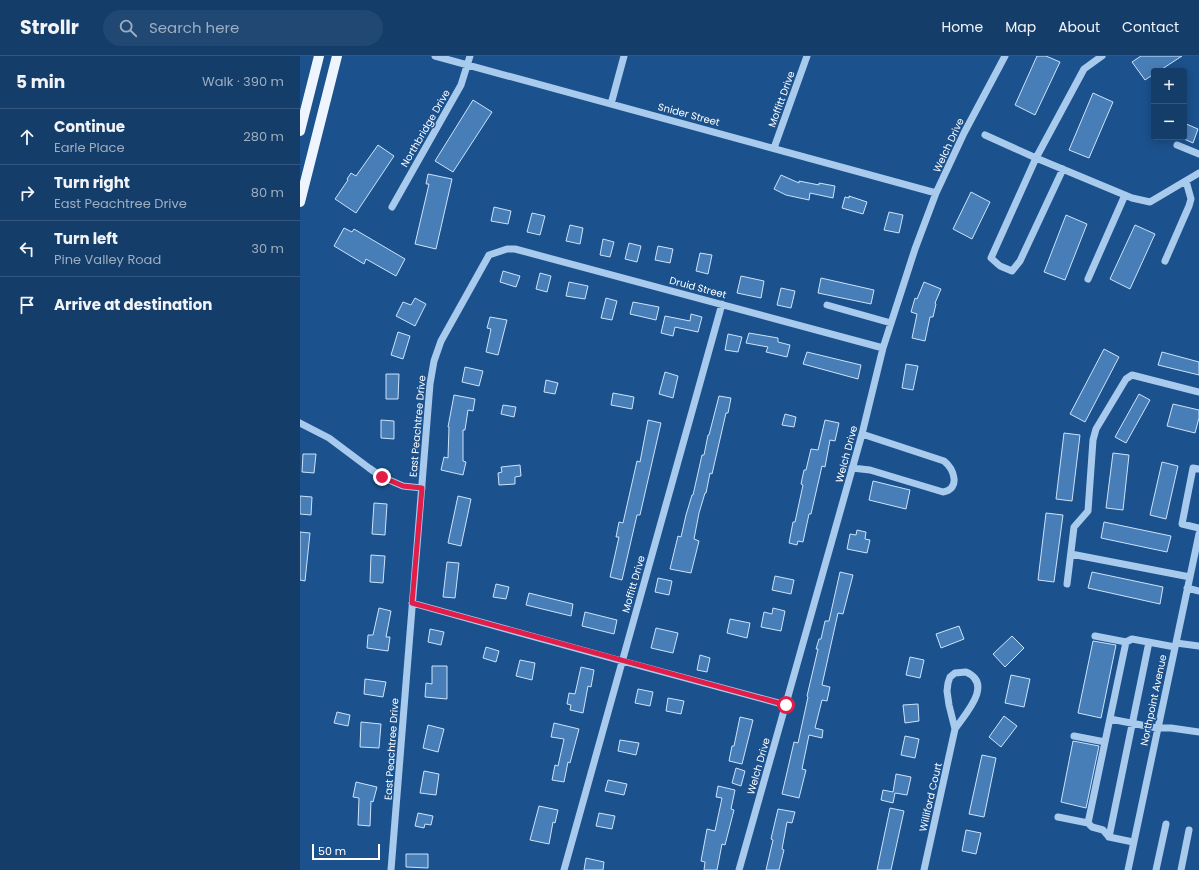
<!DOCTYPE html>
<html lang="en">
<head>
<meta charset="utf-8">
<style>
  :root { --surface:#143d6a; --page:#214872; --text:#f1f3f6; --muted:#9daec1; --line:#33567e }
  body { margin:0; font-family:Poppins,sans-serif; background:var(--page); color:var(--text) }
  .controls { position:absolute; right:12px; top:12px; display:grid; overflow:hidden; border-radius:4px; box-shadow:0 2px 10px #0003 }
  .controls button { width:36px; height:36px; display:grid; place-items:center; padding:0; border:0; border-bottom:1px solid var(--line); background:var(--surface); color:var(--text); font:20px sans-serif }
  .scale { position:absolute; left:12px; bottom:10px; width:68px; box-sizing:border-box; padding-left:4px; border:2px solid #fff; border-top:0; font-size:11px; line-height:14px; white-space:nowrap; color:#fff; -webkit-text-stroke:3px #1b518d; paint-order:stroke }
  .stop { position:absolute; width:12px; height:12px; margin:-9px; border:3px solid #e11d48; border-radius:50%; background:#fff }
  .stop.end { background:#e11d48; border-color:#fff; box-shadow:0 1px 4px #0008 }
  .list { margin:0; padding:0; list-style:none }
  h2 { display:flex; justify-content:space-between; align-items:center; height:52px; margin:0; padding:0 16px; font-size:17px }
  h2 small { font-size:13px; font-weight:400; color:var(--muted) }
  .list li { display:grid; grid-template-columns:26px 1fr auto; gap:12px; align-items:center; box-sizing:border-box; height:56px; padding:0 16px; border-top:1px solid var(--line) }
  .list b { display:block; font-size:15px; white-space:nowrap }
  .list p { margin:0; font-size:13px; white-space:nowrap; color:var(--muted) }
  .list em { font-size:13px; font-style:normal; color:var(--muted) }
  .icon { flex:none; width:22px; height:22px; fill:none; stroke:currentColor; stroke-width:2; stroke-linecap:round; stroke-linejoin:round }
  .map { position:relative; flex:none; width:899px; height:814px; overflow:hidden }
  header { display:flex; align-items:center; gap:24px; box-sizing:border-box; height:56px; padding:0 20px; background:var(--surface); border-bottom:1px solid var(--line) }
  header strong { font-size:19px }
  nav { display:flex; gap:22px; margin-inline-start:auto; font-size:14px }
  .search { width:280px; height:36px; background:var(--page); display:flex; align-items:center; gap:10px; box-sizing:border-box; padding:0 14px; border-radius:22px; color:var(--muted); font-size:15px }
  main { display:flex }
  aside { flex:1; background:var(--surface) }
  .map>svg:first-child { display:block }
  .building { fill:#487eb7; stroke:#cde3fa }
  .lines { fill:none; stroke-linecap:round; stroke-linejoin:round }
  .minor { stroke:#a8caed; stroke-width:7 }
  .major { stroke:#eef5ff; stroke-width:10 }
  .route { stroke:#e11d48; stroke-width:5 }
  .labels { text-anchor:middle; stroke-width:3; stroke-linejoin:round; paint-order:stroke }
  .street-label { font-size:10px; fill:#fff; stroke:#1b518d }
</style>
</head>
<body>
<header>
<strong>Strollr</strong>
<div class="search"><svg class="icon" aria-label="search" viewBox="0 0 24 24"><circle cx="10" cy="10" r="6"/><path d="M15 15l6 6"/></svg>Search here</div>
<nav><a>Home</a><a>Map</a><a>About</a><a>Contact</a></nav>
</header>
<main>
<aside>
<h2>5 min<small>Walk · 390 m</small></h2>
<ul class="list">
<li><svg class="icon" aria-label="ahead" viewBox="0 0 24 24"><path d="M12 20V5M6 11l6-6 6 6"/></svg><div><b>Continue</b><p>Earle Place</p></div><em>280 m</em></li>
<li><svg class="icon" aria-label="right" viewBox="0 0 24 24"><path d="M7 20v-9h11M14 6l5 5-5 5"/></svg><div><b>Turn right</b><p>East Peachtree Drive</p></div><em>80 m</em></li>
<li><svg class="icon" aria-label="left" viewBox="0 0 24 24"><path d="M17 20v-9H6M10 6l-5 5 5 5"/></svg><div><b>Turn left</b><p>Pine Valley Road</p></div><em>30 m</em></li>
<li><svg class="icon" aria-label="arrive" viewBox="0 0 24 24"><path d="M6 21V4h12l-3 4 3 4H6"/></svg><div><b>Arrive at destination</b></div></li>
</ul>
</aside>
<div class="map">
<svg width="899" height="814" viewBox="0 0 899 814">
  <rect width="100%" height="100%" fill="#1b518d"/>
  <path class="building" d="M737 0H746L760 6 735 59 715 49Z
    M841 0H882L859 15H854V18L845 24 832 6Z
    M793 37 813 46 789 102 769 94Z
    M173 44 192 56 153 116 135 105Z
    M884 67 898 73 893 87 884 83Z
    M78 89 94 100 56 157 35 143 48 124 47 123 51 117 56 120Z
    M128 118 152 123 136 193 115 188 129 128H126Z
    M481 119 499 127V125L519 129V127L535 130 533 142 510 137 509 144 486 139 474 133Z
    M671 136 690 146 672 183 653 173Z
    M549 140 567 146 563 158 542 152 545 141 549 142Z
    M194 151 211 155 208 168 191 165Z
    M589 156 603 159 599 177 584 174Z
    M232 157 245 160 240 179 227 176Z
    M766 159 787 168 765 224 744 216Z
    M270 169 283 172 280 188 266 185Z
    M835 169 855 178 830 233 810 223Z
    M44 172 52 176 54 173 105 203 96 220 66 203 64 208 34 190Z
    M303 183 314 186 310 201 300 199Z
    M329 187 341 190 337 206 325 203Z
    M358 190 373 193 370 207 355 204Z
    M400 197 412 199 408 218 396 215Z
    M203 215 220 220 216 231 200 226Z
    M240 217 251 220 247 236 236 233Z
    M441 220 464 225 461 242 437 237Z
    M521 222 574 234 571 248 518 237Z
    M269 226 288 230 285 243 266 240Z
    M624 226 641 233 635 247 636 248 633 261H630L625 285 612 282 617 258 611 256 615 242 617 243Z
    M481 232 495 235 491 252 477 249Z
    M115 242 126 248 115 270 96 260 103 246 111 249Z
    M306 242 317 245 312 264 301 262Z
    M333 246 359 251 356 264 330 258Z
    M391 258 402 261 398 276 375 271 373 280 361 277 365 260 390 265Z
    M190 261 207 264 198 299 186 296 191 273 187 272Z
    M98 276 110 280 103 303 91 299Z
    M449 277 478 282V286L490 289 487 301 466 296 468 291 446 287Z
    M428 278 442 281 438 296 425 294Z
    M804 293 819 301 785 366 770 358Z
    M507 296 561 309 558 323 503 308Z
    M862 296 899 306V319L858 309Z
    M606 308 618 310 613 334 602 332Z
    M165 311 183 315 179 330 162 326Z
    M365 316 378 320 373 342 359 338Z
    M86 318H99L98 343H86Z
    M246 324 258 327 255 338 244 336Z
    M313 337 334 341 332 353 311 349Z
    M839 338 850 344 826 387 815 381Z
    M154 339 175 343 173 355 168 354 165 374H163V405L166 406 163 419 141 414 144 401 148 402 149 371H148Z
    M419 340 431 342 428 357H426L412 418 410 417 406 437H405L399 457 394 483 399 485 391 517 370 513 378 480 381 481 386 459 392 439H393L402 399H404L408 379H409Z
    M873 348 899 354V362L895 377 867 370Z
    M203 349 216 351 214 361 201 358Z
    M485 358 496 361 494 371 482 369Z
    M81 364 94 365V383L81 382Z
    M348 364 361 367 340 459H337L322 524 310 521 319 481H316L319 466 323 467 337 405 340 406Z
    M525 364 539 367 535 385 530 384 525 411 522 410 511 458H509L503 486 498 485 497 489 489 487 493 466H495L503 429 501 428 504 414H506L511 393 518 394Z
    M764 377 780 379 772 445 756 443Z
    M813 397 829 399 823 454 806 452Z
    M3 398H16L14 417 2 416Z
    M862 406 878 410 866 463 850 459Z
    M220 409 221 420 215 421V428L199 429 198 417 202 416 201 411Z
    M573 425 610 434 606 453 569 444Z
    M0 440 12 441 11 459 0 458Z
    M158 440 171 443 161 490 148 487Z
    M74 447 87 448 85 479 72 478Z
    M746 457 763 459 754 526 738 524Z
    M804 466 871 480 867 496 801 482Z
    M557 474 566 476 565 483 570 484 567 497 547 493 550 478 556 479Z
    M0 476 10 477 5 525 0 524Z
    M71 499 85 500 83 527 70 526Z
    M147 506 159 507 155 542 143 541Z
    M540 516 553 519 543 558 538 557 522 629 530 631 527 645 522 644 515 672 523 674 522 682 509 679 502 713 506 714 499 742 482 738 494 686 498 687 508 641 507 640 518 593H516L519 583H521L525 565H529Z
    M792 516 863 531 860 548 788 532Z
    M475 520 494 524 491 538 472 534Z
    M358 522 372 525 369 539 355 536Z
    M196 528 209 531 206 543 193 541Z
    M229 537 273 548 271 560 226 549Z
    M79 552 91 555 86 581H90L88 595 67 592 68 579H73Z
    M473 552 485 555 481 575 461 571 464 556 472 558Z
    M285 556 317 564 314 578 282 570Z
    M430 563 450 567 447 582 427 577Z
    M659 570 664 583 641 592 636 578Z
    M356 572 378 577 373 597 351 592Z
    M130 573 144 576 141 589 128 586Z
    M712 580 724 592 705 611 693 598Z
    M793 585 816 589 801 662 778 657Z
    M186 591 199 595 196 606 183 602Z
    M400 599 410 602 407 616 397 614Z
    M610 601 624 604 620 622 606 619Z
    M220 604 235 607 232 624 216 620Z
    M132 610H147V643L125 641 126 627 132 628Z
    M281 611 294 614 291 631 288 630 283 657 270 654 271 649 267 648 269 637 275 638Z
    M711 619 730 623 724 651 705 647Z
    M65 623 86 626 83 641 64 638Z
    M338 633 353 636 350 650 335 647Z
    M368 642 384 645 381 658 366 655Z
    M618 648 619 665 605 667 603 649Z
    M37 656 50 659 48 670 34 667Z
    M704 660 717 670 701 691 689 681Z
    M440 661 453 664 442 708 429 705 432 690H434Z
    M61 666 81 668 79 692 60 691Z
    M254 667 279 673 270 707 268 706 264 726 252 724 255 709 258 710 264 683 251 681Z
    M128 669 144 673 138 696 123 692Z
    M605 680 619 683 615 702 601 699Z
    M320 684 339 687 336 699 318 695Z
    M773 685 799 690 786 752 761 746Z
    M682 699 696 702 684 761 669 758Z
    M436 712 445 715 441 730 432 727Z
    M124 715 139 718 136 739 120 737Z
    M596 718 611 721 607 739 595 737 593 747 581 744 583 734 593 736Z
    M308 724 327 728 324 739 305 735Z
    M56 726 77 731 73 746 71 745 70 770 58 769 59 742 53 741Z
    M418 730 435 734 431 753 434 754 425 789 422 788 417 814H404L405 806 401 805 407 773 415 775 422 742 416 741Z
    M239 750 258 754 255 767 253 766 249 788 230 784Z
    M590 752 604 755 591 814H577Z
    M478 753 495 756 492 767 487 766 482 793 484 794 479 814H466L473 784 471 783Z
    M118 757 133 760 131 769 125 768 124 772 115 770Z
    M299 757 315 760 312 773 296 770Z
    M666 774 681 777 676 798 662 795Z
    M106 798H128V812L106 811Z
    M286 802 304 806 303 814H284Z"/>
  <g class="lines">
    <path class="minor" d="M135 0 636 137
      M311 48 324 0
      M685 79 736 102 832 142 850 146 899 117
      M877 89 899 98
      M474 92 507 0
      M763 113 720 205 712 215 700 210 691 202 736 102 784 13 802 0
      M92 151 161 29 170 0
      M865 205 889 150 891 143 886 125
      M788 223 825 139
      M527 249 591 267
      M0 367 29 382 69 412 82 421 103 430 122 432
      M552 412 570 414 643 436C661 433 654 413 644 405L562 378
      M899 413 893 412 882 468 899 472
      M771 498 890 521
      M767 528 774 471 788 455 793 384 796 373 826 323 832 319 899 336
      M887 532 899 535
      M112 547 322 605 486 649
      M795 580 826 586
      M876 587 899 590
      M810 663 857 672H871L899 676
      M774 680 805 686
      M758 761 788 767
      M809 781 849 586
      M833 786 809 781 803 774 792 771 788 767 826 586 832 583 875 591
      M91 814 130 328 134 305 141 285 189 199 207 193H215L583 292
      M264 814 422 248
      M439 814 562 378 583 292 615 193 636 137 664 77 705 0
      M624 814 655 673 649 649 647 635 648 627 650 621 655 617 666 616C694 628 665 658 655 673
      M828 814 899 478
      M856 814 866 768
      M881 814 889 774"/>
    <path class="major" d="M0 75 19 0
      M0 146 37 0"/>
  </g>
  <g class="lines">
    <path class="route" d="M82 421 103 430 122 432 112 547 486 649"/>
  </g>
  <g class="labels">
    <g class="street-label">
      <text transform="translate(481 43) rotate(-70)" y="4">Moffitt Drive</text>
      <text transform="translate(389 58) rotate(15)" y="4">Snider Street</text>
      <text transform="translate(125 72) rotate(-60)" y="4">Northbridge Drive</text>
      <text transform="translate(648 89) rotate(-65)" y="4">Welch Drive</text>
      <text transform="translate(398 231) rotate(15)" y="4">Druid Street</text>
      <text transform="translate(117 370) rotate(-85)" y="4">East Peachtree Drive</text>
      <text transform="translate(546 398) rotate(-75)" y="4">Welch Drive</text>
      <text transform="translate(333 528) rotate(-74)" y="4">Moffitt Drive</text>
      <text transform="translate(853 644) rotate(-78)" y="4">Northpoint Avenue</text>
      <text transform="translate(91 693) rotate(-86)" y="4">East Peachtree Drive</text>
      <text transform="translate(458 710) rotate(-74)" y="4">Welch Drive</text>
      <text transform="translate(630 741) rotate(-77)" y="4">Williford Court</text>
    </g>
  </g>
</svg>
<div class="controls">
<button>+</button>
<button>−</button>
</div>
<div class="scale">50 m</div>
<div class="stop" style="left:486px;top:649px"></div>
<div class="stop end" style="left:82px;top:421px"></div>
</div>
</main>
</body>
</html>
